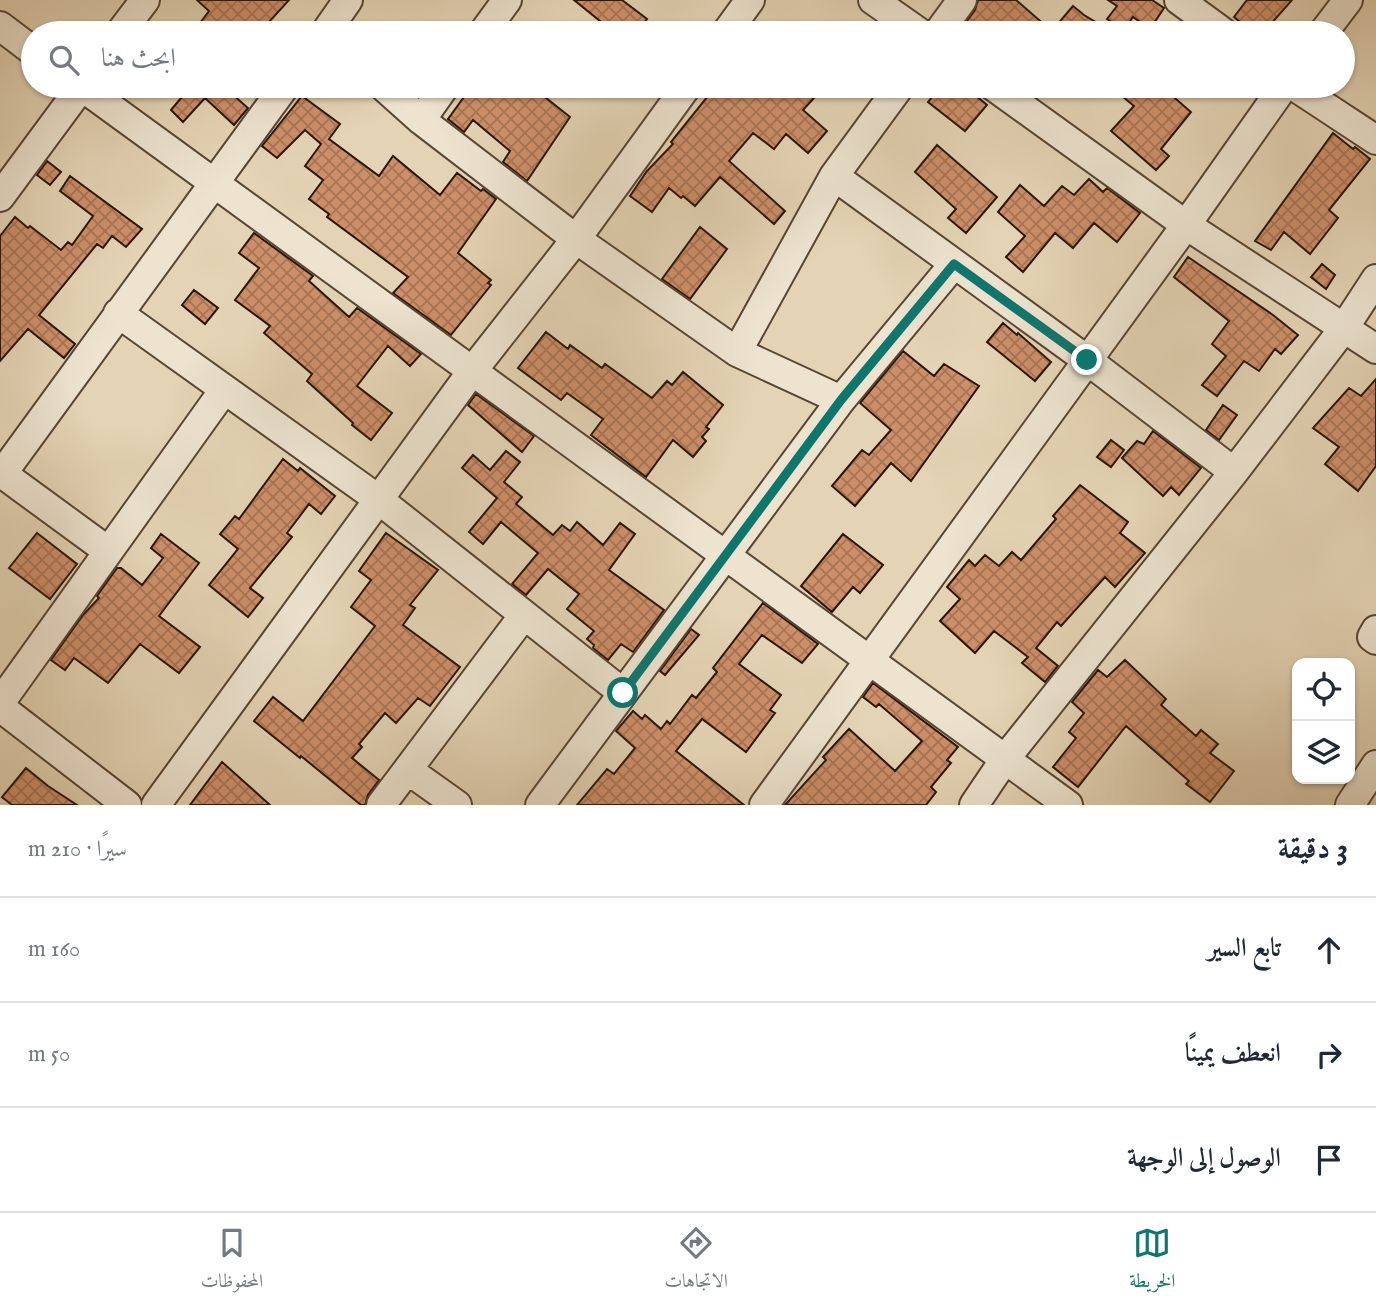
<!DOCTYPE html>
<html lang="ar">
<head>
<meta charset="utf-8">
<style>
  :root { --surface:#fff; --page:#f2f2f3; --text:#1f2937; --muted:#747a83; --line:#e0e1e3; --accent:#0f766e }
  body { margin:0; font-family:"IM FELL English",Amiri,serif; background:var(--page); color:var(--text); direction:rtl }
  .controls { position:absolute; right:21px; bottom:21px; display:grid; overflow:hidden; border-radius:14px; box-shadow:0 2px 5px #0004 }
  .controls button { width:63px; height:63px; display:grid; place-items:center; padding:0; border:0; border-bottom:2px solid var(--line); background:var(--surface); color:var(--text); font:35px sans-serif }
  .stop { position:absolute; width:21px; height:21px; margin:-16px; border:5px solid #0f766e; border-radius:50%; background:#fff }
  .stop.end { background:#0f766e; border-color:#fff; box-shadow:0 2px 7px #0008 }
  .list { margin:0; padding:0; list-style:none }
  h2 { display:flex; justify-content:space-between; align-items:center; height:91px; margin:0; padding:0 28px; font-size:30px }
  h2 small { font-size:23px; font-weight:400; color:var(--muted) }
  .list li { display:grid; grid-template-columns:46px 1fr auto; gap:21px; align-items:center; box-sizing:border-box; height:105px; padding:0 28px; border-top:2px solid var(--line) }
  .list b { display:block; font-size:26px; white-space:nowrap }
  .list em { font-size:23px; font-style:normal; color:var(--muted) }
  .icon { flex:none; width:38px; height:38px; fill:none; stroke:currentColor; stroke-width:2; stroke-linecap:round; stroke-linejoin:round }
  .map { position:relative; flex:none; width:1376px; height:805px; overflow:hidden; direction:ltr }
  .search { position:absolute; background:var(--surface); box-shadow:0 2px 5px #0004; left:21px; right:21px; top:21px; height:77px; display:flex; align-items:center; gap:18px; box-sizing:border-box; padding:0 24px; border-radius:38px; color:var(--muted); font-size:26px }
  .sheet { height:406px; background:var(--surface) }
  nav { display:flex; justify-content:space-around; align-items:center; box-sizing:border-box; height:98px; border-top:2px solid var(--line); background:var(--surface); font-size:19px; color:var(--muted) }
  nav a { display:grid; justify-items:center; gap:4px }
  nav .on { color:var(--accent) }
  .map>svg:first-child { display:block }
  .building { fill:url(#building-cross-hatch); stroke:#2a1508; stroke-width:2 }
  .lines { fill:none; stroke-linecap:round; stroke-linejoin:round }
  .minor-casing { stroke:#584533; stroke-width:32 }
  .minor { stroke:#ede3cf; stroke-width:28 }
  .route { stroke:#0f766e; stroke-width:9 }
</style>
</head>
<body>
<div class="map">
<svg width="1376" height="805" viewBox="0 0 1376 805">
  <defs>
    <pattern id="building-cross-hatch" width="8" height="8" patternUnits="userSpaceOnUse" patternTransform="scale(1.75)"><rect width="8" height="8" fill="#cd8f69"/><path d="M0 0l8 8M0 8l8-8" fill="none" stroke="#a77454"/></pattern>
  </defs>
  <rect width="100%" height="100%" fill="#e4d4b5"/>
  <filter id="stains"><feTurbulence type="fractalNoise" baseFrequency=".00286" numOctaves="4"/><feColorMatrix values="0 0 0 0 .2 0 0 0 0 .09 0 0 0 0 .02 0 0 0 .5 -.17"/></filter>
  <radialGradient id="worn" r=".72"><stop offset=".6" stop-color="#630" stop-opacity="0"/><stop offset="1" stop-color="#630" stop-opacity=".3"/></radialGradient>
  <path class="building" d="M197 0H289L259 33H212L200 23 209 11Z
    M574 0H622L647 19 636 33H600L606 26Z
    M978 0H1016L1054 33H958L975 10Z
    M1108 0H1152L1164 8 1150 29 1133 17 1124 30 1107 19 1117 6Z
    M1247 0H1292L1263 33H1254L1234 17Z
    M1073 6 1084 15 1114 33H1065L1056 26Z
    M191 86H223L248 108 234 125 205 98 183 122 171 110Z
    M472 86H506L518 95 526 86H531L570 117 527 181 503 162 510 151 473 120 464 132 448 119Z
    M716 86H825L803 110 827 131 808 153 786 134 774 149 753 133 729 161 785 211 774 224 720 177 695 206 683 196 681 198 669 188 652 212 630 196 647 171 673 144 671 142Z
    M941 86H964L987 105 965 131 928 102Z
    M1110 86H1161L1191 112 1161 149 1169 156 1156 170 1111 131 1134 106Z
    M302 96 340 124 329 139 379 176 393 156 440 195 457 173 481 191 483 189 496 199 458 253 491 280 488 283 491 285 451 335 393 293 408 277 327 217 329 214 309 199 323 180 305 166 321 144 305 130 277 158 262 146Z
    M1333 133 1353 149 1355 147 1370 159 1329 210 1338 218 1310 254 1284 232 1271 250 1255 241Z
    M937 145 997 197 966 233 948 218 956 209 915 172Z
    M47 161 61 172 50 185 37 175Z
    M70 176 142 229 126 247 112 236 103 248 97 244 39 315 75 344 64 358 28 329 0 361V236L15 217 28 228 30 226 61 250 68 242 72 245 93 216 60 191Z
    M1089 179 1103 192 1107 188 1140 213 1117 242 1094 223 1073 248 1055 233 1023 272 1006 257 1025 236 998 212 1020 185 1044 206 1062 186 1074 195Z
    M700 227 727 249 690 299 662 279Z
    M254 233 313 276 309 281 349 317 357 308 421 354 410 366 388 346 357 386 392 413 371 440 352 425 353 423 307 381 312 374 264 333 270 326 235 300 259 268 239 253Z
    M1188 257 1273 315 1298 335 1281 354 1275 349 1259 371 1244 361 1217 396 1202 385 1226 356 1212 344 1229 321 1174 277Z
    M1322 264 1335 275 1326 289 1311 277Z
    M194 290 218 308 205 324 182 305Z
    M1003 323 1017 335 1018 333 1051 362 1035 381 987 342Z
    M546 332 568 349 570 345 602 368 605 364 652 398 667 381 672 385 683 372 723 405 706 427 709 429 702 437 706 441 693 457 673 440 646 477 591 435 603 419 567 393 561 400 518 368Z
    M903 351 934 376 944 364 979 386 911 481 891 463 855 506 832 486 862 450 869 455 891 430 860 403Z
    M1376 379V466L1358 491 1325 464 1339 447 1313 428 1349 388 1361 396Z
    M476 394 534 436 522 452 468 405Z
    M1223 405 1237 415 1219 440 1206 430Z
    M1153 431 1201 468 1179 495 1171 487 1163 496 1122 458 1137 441 1144 444Z
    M1111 440 1124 450 1111 467 1097 457Z
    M506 451 520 462 504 482 522 497 516 504 553 535 562 525 570 531 577 522 603 545 620 523 635 534 609 570 664 610 633 652 621 644 608 660 593 648 594 645 587 639 594 631 567 609 579 594 548 569 526 595 512 584 538 553 501 522 483 544 469 532 497 498 462 468 473 455 490 470Z
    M283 459 298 471 300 468 335 496 321 514 309 504 287 533 292 537 250 588 263 598 248 617 209 585 238 549 220 534 235 516 239 519Z
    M1080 485 1128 522 1120 533 1145 553 1115 587 1105 577 1061 626 1057 622 1036 648 1058 666 1045 682 1022 663 1028 657 994 631 975 653 940 621 960 599 947 587 969 560 975 566 985 555 999 566 1012 552 1021 560 1056 519 1053 516Z
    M37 533 77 564 50 599 9 568Z
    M386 533 438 570 410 605 415 608 403 625 460 667 430 706 418 698 396 723 385 713 359 744 362 747 352 758 379 780 368 795 365 805H361L301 756 300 758 254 721 273 697 303 721 375 626 351 607 371 580 359 571Z
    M161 534 199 563 159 616 200 647 179 673 140 644 108 683 74 658 65 670 51 660 83 615 99 598 97 596 117 568H121L142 585 163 558 151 548Z
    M843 534 883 565 860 593 853 587 832 612 801 586Z
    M763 603 818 644 802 663 762 635 739 664 781 695 770 710 775 713 746 752 702 719 676 751 744 805H577L607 769 614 774 635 748 616 731 633 711 642 719 645 715 661 729 667 721 670 724 692 695 696 698 717 672 713 668Z
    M691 629 699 635 665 675 660 671Z
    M1125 660 1166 699 1161 705 1196 736 1201 730 1218 744 1210 753 1234 771 1210 802 1186 784 1189 781 1126 726 1078 787 1053 767 1076 738 1069 732 1084 713 1072 702 1098 670 1107 677Z
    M873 683 958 747 947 760 951 763 931 787 936 792 926 805H785L826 760 823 757 849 729 895 771 922 741 879 704 876 707 863 697Z
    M222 762 270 805H190Z
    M26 768 48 786 77 805H12L2 797Z"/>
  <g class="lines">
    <defs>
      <path id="minor" d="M873 0 920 33
        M1179 0 1224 33
        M0 26 33 51
        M120 33 145 0
        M325 33 348 0
        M483 33 507 0
        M726 33 750 0
        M938 33 962 0
        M1323 33 1348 0
        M81 86 1068 805
        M383 86 421 120 576 239 737 352 841 400
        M993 86 1186 225 1376 349
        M1294 86 1376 140
        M421 120 445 86
        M834 176 1087 360 1234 472
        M0 197 82 86
        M118 313 378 499 623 693
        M737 352 834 176 900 86
        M0 472 108 551
        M2 474 285 86
        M1376 630 1372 637 1376 640
        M0 703 224 390
        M0 707 127 805
        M408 770 457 805
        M156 805 473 370 576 239 687 86
        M381 805 524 615
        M540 805 841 400 954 264
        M764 805 1186 225 1284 86
        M974 805 1005 759 1234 472 1344 328 1376 279
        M1350 805 1376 765"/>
    </defs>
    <use href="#minor" class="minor-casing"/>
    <use href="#minor" class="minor"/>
  </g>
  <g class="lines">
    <path class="route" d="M623 693 841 400 954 264 1087 360"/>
  </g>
  <rect width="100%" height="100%" filter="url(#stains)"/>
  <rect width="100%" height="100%" fill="url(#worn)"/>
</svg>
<div class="controls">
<button><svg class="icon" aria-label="locate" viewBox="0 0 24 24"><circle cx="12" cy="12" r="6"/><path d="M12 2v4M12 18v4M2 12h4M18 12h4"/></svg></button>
<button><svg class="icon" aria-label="layers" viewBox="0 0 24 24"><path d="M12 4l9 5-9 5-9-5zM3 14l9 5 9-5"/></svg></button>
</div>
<div class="stop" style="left:623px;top:693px"></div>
<div class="stop end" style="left:1087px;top:360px"></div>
<div class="search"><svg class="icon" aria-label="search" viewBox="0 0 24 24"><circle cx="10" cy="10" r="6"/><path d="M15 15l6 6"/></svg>ابحث هنا</div>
</div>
<section class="sheet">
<h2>3 دقيقة<small>سيرًا · 210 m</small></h2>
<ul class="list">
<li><svg class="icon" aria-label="ahead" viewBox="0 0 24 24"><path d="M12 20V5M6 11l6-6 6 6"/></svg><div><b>تابع السير</b></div><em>160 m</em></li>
<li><svg class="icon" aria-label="right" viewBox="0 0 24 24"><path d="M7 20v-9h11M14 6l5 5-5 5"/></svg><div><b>انعطف يمينًا</b></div><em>50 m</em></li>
<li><svg class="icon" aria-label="arrive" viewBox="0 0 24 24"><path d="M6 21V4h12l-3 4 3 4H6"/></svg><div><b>الوصول إلى الوجهة</b></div></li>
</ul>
</section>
<nav>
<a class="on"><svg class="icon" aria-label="map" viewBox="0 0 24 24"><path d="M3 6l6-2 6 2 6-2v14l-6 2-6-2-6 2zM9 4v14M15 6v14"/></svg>الخريطة</a>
<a><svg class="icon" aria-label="directions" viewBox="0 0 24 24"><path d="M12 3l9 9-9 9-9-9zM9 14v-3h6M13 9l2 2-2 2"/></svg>الاتجاهات</a>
<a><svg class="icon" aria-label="saved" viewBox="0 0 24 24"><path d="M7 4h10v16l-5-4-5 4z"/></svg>المحفوظات</a>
</nav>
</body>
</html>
